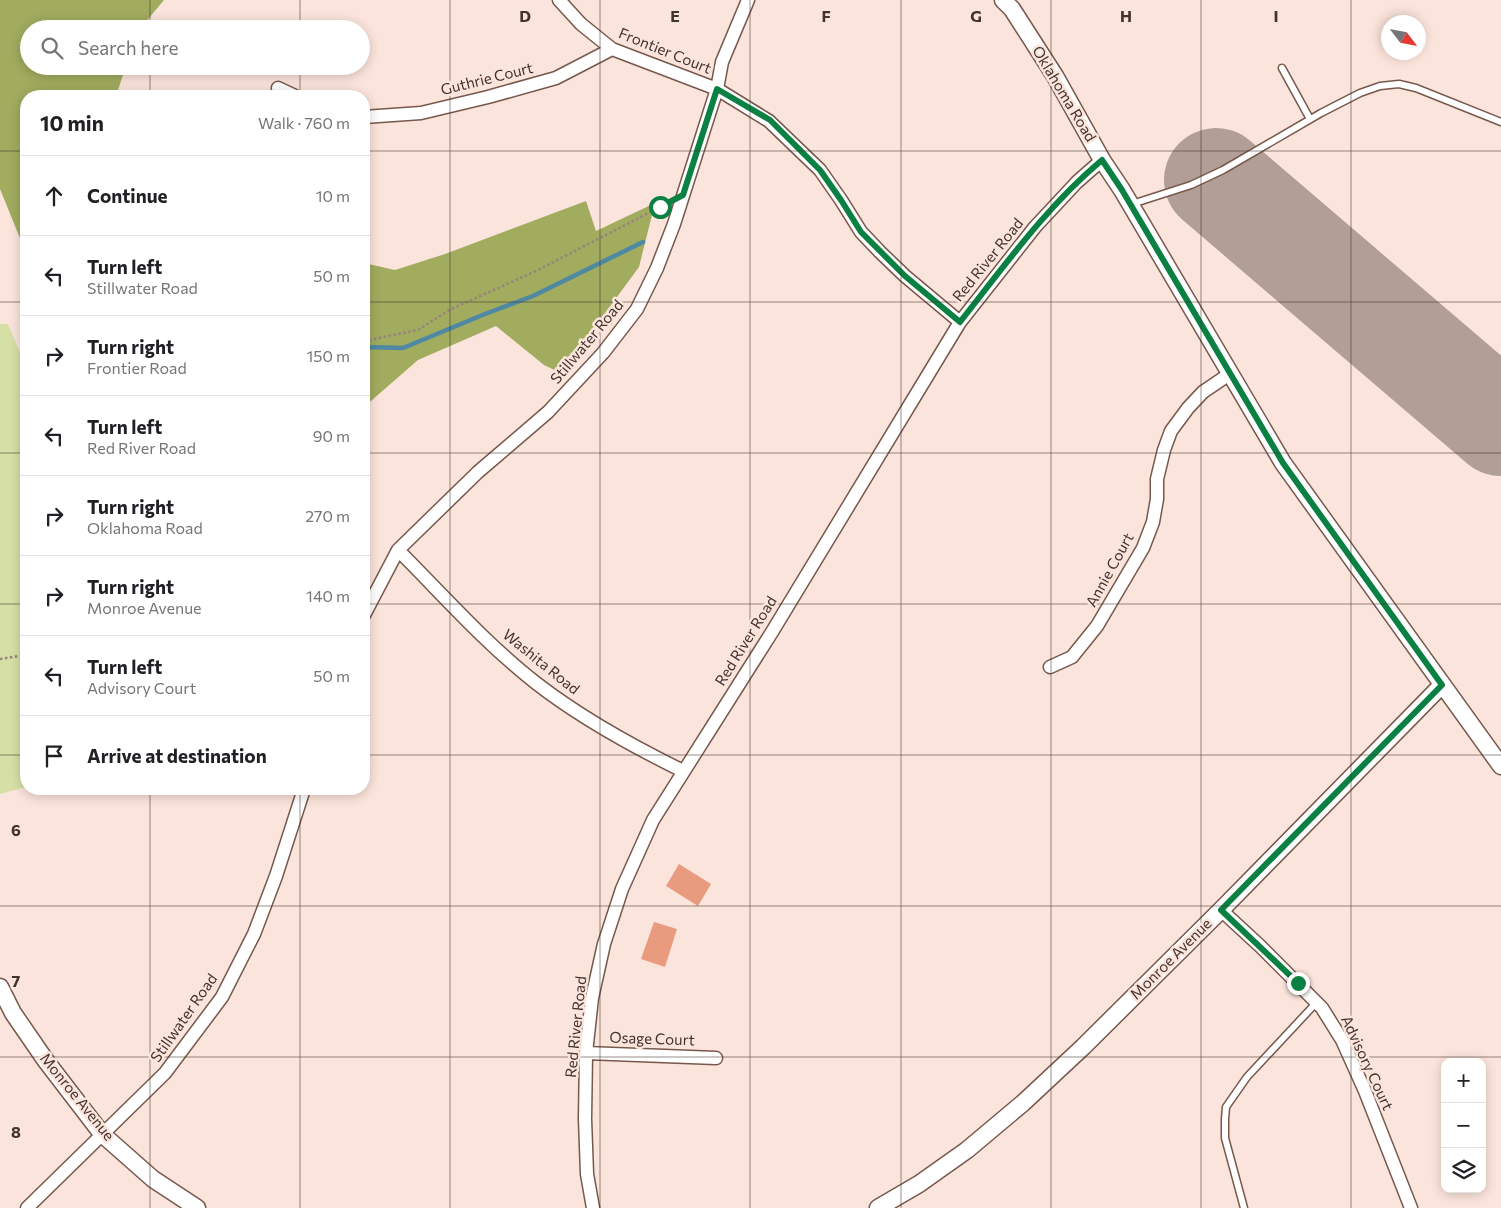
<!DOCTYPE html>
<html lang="en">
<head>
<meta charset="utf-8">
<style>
  :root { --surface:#fff; --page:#f6f6f6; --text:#202124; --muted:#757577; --line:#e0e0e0 }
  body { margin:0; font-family:Commissioner,sans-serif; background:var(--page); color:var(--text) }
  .controls { position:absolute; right:15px; bottom:15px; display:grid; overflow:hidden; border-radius:10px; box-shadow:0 2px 12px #0003 }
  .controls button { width:45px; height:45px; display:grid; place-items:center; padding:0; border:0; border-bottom:1px solid var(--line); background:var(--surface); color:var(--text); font:25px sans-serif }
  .compass { position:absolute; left:1381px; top:15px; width:45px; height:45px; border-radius:50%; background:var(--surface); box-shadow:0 2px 12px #0003; rotate:122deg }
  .stop { position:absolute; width:15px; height:15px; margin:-11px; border:4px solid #0b8043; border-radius:50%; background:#fff }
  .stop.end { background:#0b8043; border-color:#fff; box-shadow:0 1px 5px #0008 }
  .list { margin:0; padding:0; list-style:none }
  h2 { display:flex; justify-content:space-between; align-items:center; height:65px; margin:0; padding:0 20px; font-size:21px }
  h2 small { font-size:16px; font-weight:400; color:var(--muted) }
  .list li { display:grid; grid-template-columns:32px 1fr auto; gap:15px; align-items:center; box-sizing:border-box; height:80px; padding:0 20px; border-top:1px solid var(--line) }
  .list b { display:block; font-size:19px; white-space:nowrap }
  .list p { margin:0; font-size:16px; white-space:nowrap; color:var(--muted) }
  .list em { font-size:16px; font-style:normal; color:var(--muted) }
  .icon { flex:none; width:28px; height:28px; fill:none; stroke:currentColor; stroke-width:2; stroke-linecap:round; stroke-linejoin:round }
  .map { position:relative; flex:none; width:1501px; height:1208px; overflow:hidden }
  .search { position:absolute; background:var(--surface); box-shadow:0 2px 12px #0003; left:20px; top:20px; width:350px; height:55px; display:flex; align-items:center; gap:12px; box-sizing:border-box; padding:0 18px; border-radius:28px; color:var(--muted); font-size:19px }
  .panel { position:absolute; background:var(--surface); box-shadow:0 2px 12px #0003; left:20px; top:90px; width:350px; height:705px; border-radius:20px }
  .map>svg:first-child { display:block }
  .built { fill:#fbd6c9 }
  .green { fill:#d6e0a6 }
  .forest { fill:#a1ac5f }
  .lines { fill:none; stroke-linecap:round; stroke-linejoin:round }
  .stream { stroke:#4f88a2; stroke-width:4.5 }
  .runway { stroke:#b19e96; stroke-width:104 }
  .building { fill:#e89b7e }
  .service-casing { stroke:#78584c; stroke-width:9 }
  .minor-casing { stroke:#78584c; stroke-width:15 }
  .tertiary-casing { stroke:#78584c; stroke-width:19 }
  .path { stroke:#97847d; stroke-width:2.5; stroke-dasharray:2.5 2.5; stroke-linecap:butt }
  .service { stroke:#fff; stroke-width:6 }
  .minor { stroke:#fff; stroke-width:12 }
  .tertiary { stroke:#fff; stroke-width:16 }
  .route { stroke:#0b8043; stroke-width:6 }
  .grid { fill:none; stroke:#42332e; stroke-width:1; stroke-opacity:0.55 }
  .labels { text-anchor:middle; stroke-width:5; stroke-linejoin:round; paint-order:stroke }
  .street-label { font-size:15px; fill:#42332e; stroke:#fbe4db }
  .grid-label { font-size:16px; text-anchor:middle; font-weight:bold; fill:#42332e; stroke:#fbe4db; stroke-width:5; stroke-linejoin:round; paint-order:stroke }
</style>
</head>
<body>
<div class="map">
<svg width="1501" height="1208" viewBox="0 0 1501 1208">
  <rect width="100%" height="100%" fill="#fbe4db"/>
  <path class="built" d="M1231 173 1501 405V440L1206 184Z"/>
  <path class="green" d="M0 324H8L26 367V787L0 794Z"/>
  <path class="forest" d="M0 0H164L140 29H29V66H126L116 96H26V253L0 189Z
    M586 201 596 231 655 203 639 267 561 373 544 365 496 326 418 360 364 407V263L395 270 445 254Z"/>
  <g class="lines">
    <path class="stream" d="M364 347 403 348 485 314 533 296 643 242"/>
    <path class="runway" d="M1216 180 1501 424"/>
  </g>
  <path class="building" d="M679 864 711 884 698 906 666 886Z
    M654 922 677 929 665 967 641 959Z"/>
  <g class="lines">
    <defs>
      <path id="service" d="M1282 68 1310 119
        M1132 204 1191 185 1223 170 1321 113 1360 93 1380 86 1399 84 1416 88 1501 122
        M1244 1208 1225 1138V1119L1226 1107 1247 1077 1317 1002"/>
      <path id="minor" d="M559 0 581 24 612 49 717 89 769 121 820 170 841 200 861 232 880 252 905 276 960 322
        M278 88 295 96
        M364 117 421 113 488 97 556 78 612 49
        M398 550C443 595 486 644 536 683 581 718 632 746 683 771
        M364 615 398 550 478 472 548 412 603 353 637 309 657 268 674 224 717 89 722 62 748 0
        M1050 667 1072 657 1097 626 1143 548 1153 522 1157 499V479L1164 450 1171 431 1188 408 1203 392 1231 373
        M1221 910 1260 946 1322 1008 1342 1040 1365 1091 1411 1208
        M586 1053 716 1058
        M27 1208 165 1073 222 997 254 934 276 876 304 789
        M593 1208 587 1174 585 1119 586 1053 592 998 604 944 622 889 653 820 772 632 960 322 1035 227 1077 182 1102 160"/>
      <path id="tertiary" d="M1003 0 1012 9 1055 76 1102 160 1122 190 1283 463 1501 766
        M0 987 13 1013 46 1061 102 1134 153 1179 197 1208
        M878 1208 919 1184 967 1150 1023 1103 1083 1047 1221 910 1442 685"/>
    </defs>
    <use href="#service" class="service-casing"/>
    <use href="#minor" class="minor-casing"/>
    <use href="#tertiary" class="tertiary-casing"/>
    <path class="path" d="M364 341 418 330 449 310 536 271 666 204
      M0 659 26 655"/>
    <use href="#service" class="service"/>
    <use href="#minor" class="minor"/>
    <use href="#tertiary" class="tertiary"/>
  </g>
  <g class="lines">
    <path class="route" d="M660 207 683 195 717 89 770 120 820 170 841 200 861 232 905 276 960 322C1005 265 1047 206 1102 160L1122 190 1283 463 1442 685 1221 910 1298 983"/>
  </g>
  <path class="grid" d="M150 0V29M300 0V29M450 0V1208M600 0V1208M750 0V1208M901 0V1208M1051 0V1208M1201 0V1208M1351 0V1208M150 66V96M300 66V96M0 151H26M364 151H1501M0 302H26M364 302H1501M0 453H26M364 453H1501M0 604H26M364 604H1501M0 755H26M364 755H1501M150 789V1208M300 789V1208M0 906H1501M0 1057H1501"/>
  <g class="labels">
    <g class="street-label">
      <text transform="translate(665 51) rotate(22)" y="5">Frontier Court</text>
      <text transform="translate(487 79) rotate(-14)" y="5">Guthrie Court</text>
      <text transform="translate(1064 94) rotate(59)" y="5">Oklahoma Road</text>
      <text transform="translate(988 260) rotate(-51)" y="5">Red River Road</text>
      <text transform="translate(587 342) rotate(-50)" y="5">Stillwater Road</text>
      <text transform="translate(1110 570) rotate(-61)" y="5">Annie Court</text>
      <text transform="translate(746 641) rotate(-58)" y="5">Red River Road</text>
      <text transform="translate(541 662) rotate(39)" y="5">Washita Road</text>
      <text transform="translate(1171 959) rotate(-45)" y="5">Monroe Avenue</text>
      <text transform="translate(184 1018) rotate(-55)" y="5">Stillwater Road</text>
      <text transform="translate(576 1027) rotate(-84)" y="5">Red River Road</text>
      <text transform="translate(652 1039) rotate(2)" y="5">Osage Court</text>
      <text transform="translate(1367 1063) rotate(65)" y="5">Advisory Court</text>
      <text transform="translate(77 1097) rotate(51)" y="5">Monroe Avenue</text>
    </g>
  </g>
  <g class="grid-label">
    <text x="525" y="22">D</text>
    <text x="675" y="22">E</text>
    <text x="826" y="22">F</text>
    <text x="976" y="22">G</text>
    <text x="1126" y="22">H</text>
    <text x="1276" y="22">I</text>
    <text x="16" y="836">6</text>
    <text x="16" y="987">7</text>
    <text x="16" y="1138">8</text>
  </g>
</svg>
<div class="controls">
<button>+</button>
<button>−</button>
<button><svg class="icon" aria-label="layers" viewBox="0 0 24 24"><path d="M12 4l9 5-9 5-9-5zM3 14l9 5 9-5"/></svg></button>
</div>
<svg class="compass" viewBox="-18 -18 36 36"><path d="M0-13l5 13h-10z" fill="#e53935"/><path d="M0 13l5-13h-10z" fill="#757577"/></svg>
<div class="stop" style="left:660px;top:207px"></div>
<div class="stop end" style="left:1298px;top:983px"></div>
<div class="search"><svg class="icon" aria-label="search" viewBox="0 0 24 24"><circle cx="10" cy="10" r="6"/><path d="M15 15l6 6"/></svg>Search here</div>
<section class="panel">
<h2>10 min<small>Walk · 760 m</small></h2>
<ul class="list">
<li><svg class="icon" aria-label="ahead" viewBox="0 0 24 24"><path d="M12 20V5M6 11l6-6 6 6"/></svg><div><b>Continue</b></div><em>10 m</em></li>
<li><svg class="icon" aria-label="left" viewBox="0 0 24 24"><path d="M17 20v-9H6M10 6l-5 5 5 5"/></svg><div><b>Turn left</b><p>Stillwater Road</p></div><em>50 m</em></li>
<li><svg class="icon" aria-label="right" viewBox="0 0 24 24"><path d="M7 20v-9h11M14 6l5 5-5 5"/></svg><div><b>Turn right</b><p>Frontier Road</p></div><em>150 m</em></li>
<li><svg class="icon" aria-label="left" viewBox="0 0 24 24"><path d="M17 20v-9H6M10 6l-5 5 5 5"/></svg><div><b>Turn left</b><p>Red River Road</p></div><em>90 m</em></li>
<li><svg class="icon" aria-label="right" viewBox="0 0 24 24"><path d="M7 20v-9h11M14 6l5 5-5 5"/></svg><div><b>Turn right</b><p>Oklahoma Road</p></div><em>270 m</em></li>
<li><svg class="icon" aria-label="right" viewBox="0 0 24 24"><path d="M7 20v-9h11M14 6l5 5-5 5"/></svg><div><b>Turn right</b><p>Monroe Avenue</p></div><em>140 m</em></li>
<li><svg class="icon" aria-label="left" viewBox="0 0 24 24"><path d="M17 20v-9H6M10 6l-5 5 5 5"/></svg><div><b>Turn left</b><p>Advisory Court</p></div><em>50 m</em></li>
<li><svg class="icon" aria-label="arrive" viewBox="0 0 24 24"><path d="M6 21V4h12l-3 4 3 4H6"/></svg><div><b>Arrive at destination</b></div></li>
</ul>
</section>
</div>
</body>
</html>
